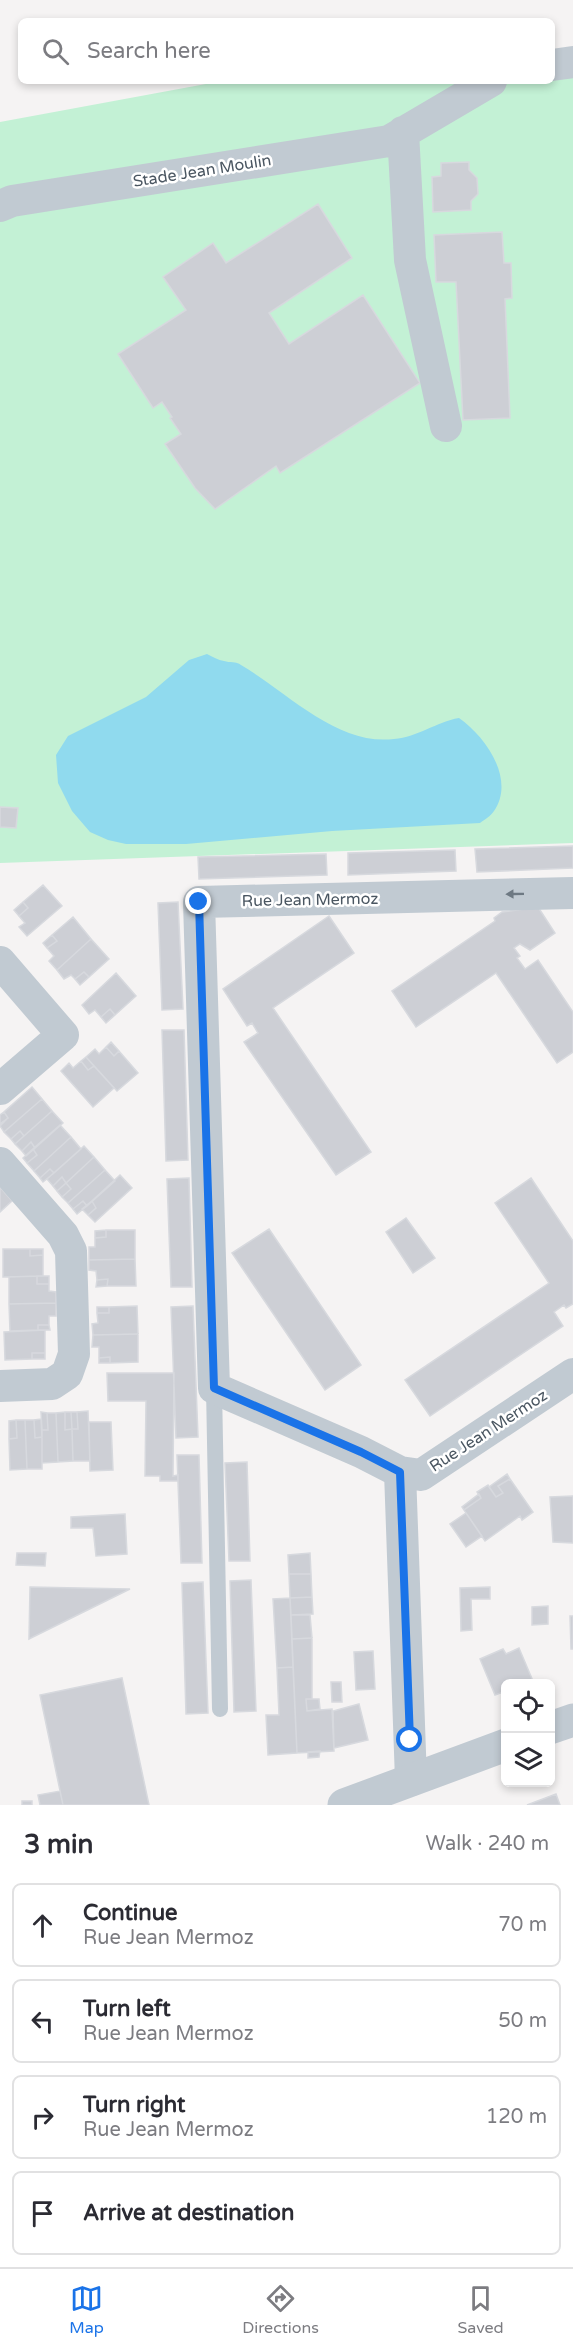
<!DOCTYPE html>
<html lang="en">
<head>
<meta charset="utf-8">
<style>
  :root { --surface:#fff; --page:#f2f2f3; --text:#2b2b33; --muted:#7c7c81; --line:#e1e1e2; --accent:#1a73e8 }
  body { margin:0; font-family:"Varela Round",sans-serif; background:var(--page); color:var(--text) }
  .controls { position:absolute; right:18px; bottom:18px; display:grid; overflow:hidden; border-radius:9px; box-shadow:0 3px 9px #0003 }
  .controls button { width:54px; height:54px; display:grid; place-items:center; padding:0; border:0; border-bottom:2px solid var(--line); background:var(--surface); color:var(--text); font:30px sans-serif }
  .stop { position:absolute; width:18px; height:18px; margin:-14px; border:4px solid #1a73e8; border-radius:50%; background:#fff }
  .stop.end { background:#1a73e8; border-color:#fff; box-shadow:0 2px 6px #0008 }
  .list { margin:0; padding:0; list-style:none }
  h2 { display:flex; justify-content:space-between; align-items:center; height:78px; margin:0; padding:0 24px; font-size:26px }
  h2 small { font-size:20px; font-weight:400; color:var(--muted) }
  .list li { display:grid; grid-template-columns:39px 1fr auto; gap:18px; align-items:center; box-sizing:border-box; height:84px; margin:0 12px 12px; padding:0 12px; border:2px solid var(--line); border-radius:9px }
  .list b { display:block; font-size:22px; white-space:nowrap }
  .list p { margin:0; font-size:20px; white-space:nowrap; color:var(--muted) }
  .list em { font-size:20px; font-style:normal; color:var(--muted) }
  .icon { flex:none; width:33px; height:33px; fill:none; stroke:currentColor; stroke-width:2; stroke-linecap:round; stroke-linejoin:round }
  .map { position:relative; flex:none; width:573px; height:1805px; overflow:hidden }
  .search { position:absolute; background:var(--surface); box-shadow:0 3px 9px #0003; left:18px; right:18px; top:18px; height:66px; display:flex; align-items:center; gap:15px; box-sizing:border-box; padding:0 21px; border-radius:9px; color:var(--muted); font-size:22px }
  .sheet { height:462px; background:var(--surface) }
  nav { display:flex; justify-content:space-around; align-items:center; box-sizing:border-box; height:84px; border-top:2px solid var(--line); background:var(--surface); font-size:16px; color:var(--muted) }
  nav a { display:grid; justify-items:center; gap:3px }
  nav .on { color:var(--accent) }
  .map>svg:first-child { display:block }
  .green { fill:#c3f1d5 }
  .water { fill:#90daee }
  .building { fill:#cdcfd5; stroke:#d7d9de; stroke-width:1.5 }
  .lines { fill:none; stroke-linecap:round; stroke-linejoin:round }
  .service { stroke:#c1cad2; stroke-width:16 }
  .minor { stroke:#c1cad2; stroke-width:32 }
  .tertiary { stroke:#c1cad2; stroke-width:33 }
  .oneway { fill:#6e7983 }
  .route { stroke:#1a73e8; stroke-width:8 }
  .labels { text-anchor:middle; stroke-width:5; stroke-linejoin:round; paint-order:stroke }
  .street-label { font-size:16px; fill:#4a5661; stroke:#fff }
</style>
</head>
<body>
<div class="map">
<svg width="573" height="1805" viewBox="0 0 573 1805">
  <rect width="100%" height="100%" fill="#f5f3f3"/>
  <path class="green" d="M573 76V843L0 863V122L222 81H519L520 84Z"/>
  <path class="water" d="M207 654C213 657 218 660 224 661 230 663 236 661 241 665 286 691 337 746 394 739 418 737 436 722 459 718 485 736 516 779 494 811 491 816 484 820 480 823L332 831 186 844H126L108 840 90 832 72 811 58 783 56 755 68 736 146 697 189 660Z"/>
  <path class="building" d="M469 162V170L477 178 478 194 471 201V210L433 212 432 177 441 176V163Z
    M318 204 352 258 269 313 289 344 363 295 420 383 280 473 276 466 215 509 195 488 165 444 181 434 170 418 172 417 162 402 153 408 118 354 186 310 163 277 213 243 226 263Z
    M502 232 504 263H511L512 298 505 299 510 418 463 420 456 282H436L434 235Z
    M0 807 18 808 16 828 0 827Z
    M573 846V868L477 872 475 849Z
    M455 850 456 871 348 875V853Z
    M326 854 327 875 199 879 198 857Z
    M43 885 62 906 27 936 19 927 25 923 19 916 28 908 23 902Z
    M23 902 28 908 19 916 14 910Z
    M178 902 183 1009 162 1010 158 903Z
    M538 907 555 933 530 950 520 944 514 948 520 956 517 958 525 969 538 960 573 1012V1052L557 1063 496 973 416 1027 392 991 495 921 494 918 502 912Z
    M329 916 354 953 273 1008 371 1152 336 1175 244 1042 258 1033 252 1023 247 1026 223 989Z
    M73 917 91 939 57 970 49 961 54 956 47 948 57 941 52 935Z
    M52 935 57 941 47 948 43 943Z
    M91 939 109 959 89 977 84 972 75 979 71 975 64 979 57 970Z
    M84 972 89 977 80 985 75 979Z
    M116 973 136 996 115 1015 110 1009 101 1017 95 1010 89 1014 82 1005Z
    M110 1009 115 1015 106 1023 101 1017Z
    M162 1030H184L188 1160 166 1161Z
    M111 1042 119 1051 114 1056 106 1047Z
    M106 1047 114 1056 119 1051 138 1073 117 1091 86 1057 95 1049 99 1054Z
    M86 1057 94 1066 88 1070 81 1061Z
    M81 1061 88 1070 94 1066 114 1088 93 1107 61 1071 69 1063 73 1068Z
    M32 1087 42 1099 4 1132 0 1126 8 1118 4 1112Z
    M42 1099 52 1111 24 1136 20 1131 11 1139 4 1132Z
    M52 1111 63 1123 35 1148 31 1142 22 1151 15 1144Z
    M4 1112 8 1118 0 1124V1115Z
    M60 1125 71 1137 34 1171 27 1163 37 1155 33 1149Z
    M20 1131 24 1136 15 1144 11 1139Z
    M71 1137 81 1149 54 1173 50 1169 40 1178 34 1171Z
    M31 1142 35 1148 26 1156 22 1151Z
    M84 1146 94 1157 66 1183 62 1177 53 1186 47 1179Z
    M33 1149 37 1155 27 1163 23 1158Z
    M94 1157 105 1170 68 1203 62 1197 71 1189 66 1183Z
    M50 1169 54 1173 43 1182 40 1178Z
    M105 1170 115 1181 87 1206 83 1201 73 1209 68 1203Z
    M120 1175 132 1188 95 1222 88 1215 96 1208 92 1201Z
    M62 1177 66 1183 57 1191 53 1186Z
    M189 1178 192 1287H171L167 1179Z
    M531 1178 573 1241V1304L566 1308 564 1305 554 1312 563 1326 430 1416 405 1380 549 1283 495 1203Z
    M66 1183 71 1189 62 1197 57 1191Z
    M0 1187 12 1201 0 1212Z
    M83 1201 87 1206 77 1214 73 1209Z
    M92 1201 96 1208 88 1215 82 1209Z
    M406 1218 435 1258 413 1273 386 1232Z
    M269 1229 361 1365 325 1390 232 1253Z
    M106 1230H135V1259L89 1260V1247H95V1238L106 1237Z
    M106 1230V1237L95 1238V1231Z
    M3 1249H30V1256L43 1255V1276L3 1277Z
    M30 1249H43V1255L30 1256Z
    M135 1259 136 1286H107L108 1279 97 1280 96 1271 89 1270V1260Z
    M37 1276V1284H49V1291L56 1292V1303L9 1304V1277Z
    M37 1276H49V1284H37Z
    M108 1279 107 1286 96 1287 97 1280Z
    M56 1303V1316H49V1325H38V1330L10 1331 9 1304Z
    M137 1306 138 1334 93 1335 92 1324 98 1323 97 1313H109V1307Z
    M193 1306 198 1437 176 1438 171 1307Z
    M97 1307H109V1313H97Z
    M38 1325H49L50 1330H38Z
    M45 1330V1353H32V1359L5 1360 4 1332Z
    M138 1334V1362L110 1363V1357L99 1358V1347H92L93 1335Z
    M32 1353H45V1359H32Z
    M110 1357V1363H99V1358Z
    M107 1373H174L173 1476 178 1475V1481H160V1476H145L146 1401H108Z
    M88 1411 90 1461H73L72 1429H78L77 1412Z
    M41 1412 47 1413 48 1430H42Z
    M65 1412H71L72 1429 65 1430Z
    M65 1412V1430L72 1429 73 1461 58 1462 56 1413Z
    M71 1412H77L78 1429H72Z
    M47 1413H56L58 1462 42 1463V1430H48Z
    M41 1419 42 1437 35 1438 34 1420Z
    M16 1420 17 1438 9 1439V1421Z
    M16 1420H25L27 1469 10 1470 9 1439 17 1438Z
    M25 1420H34L35 1438 42 1437V1469H27Z
    M89 1422H111L113 1470 90 1471Z
    M177 1455H199L202 1563H181Z
    M247 1462 250 1561H229L225 1463Z
    M507 1474 510 1479 498 1486 503 1493 496 1497 489 1487Z
    M510 1479 533 1512 522 1520 520 1516 485 1541 464 1510 481 1498 477 1492 488 1485 496 1497 503 1493 498 1486Z
    M479 1494 481 1498 464 1510 462 1507Z
    M573 1496V1543L553 1542 550 1497Z
    M466 1513 482 1536 466 1547 450 1524Z
    M125 1514 127 1554 96 1556 93 1528H71V1517Z
    M17 1553H46L45 1566 16 1565Z
    M310 1553 311 1574H289L288 1555Z
    M289 1574H311L312 1597 290 1598Z
    M251 1580 256 1711 234 1712 230 1581Z
    M203 1582 208 1713 186 1714 182 1583Z
    M30 1587 130 1589 29 1639Z
    M490 1587V1599H471L472 1630 461 1631 460 1588Z
    M312 1597 313 1614 291 1615 290 1598Z
    M290 1598 293 1667 277 1668 273 1599Z
    M548 1606V1624L532 1625V1607Z
    M291 1615H310L312 1638 292 1639Z
    M570 1616H573V1649H571Z
    M312 1638V1699H306L307 1711 332 1709 334 1751 297 1753 292 1639Z
    M519 1648 533 1681 525 1684H506V1691L495 1695 480 1659 503 1649 506 1654Z
    M373 1651 375 1689 356 1690 354 1652Z
    M293 1667 297 1753 268 1755 266 1715H279L277 1668Z
    M122 1678 149 1805H63L40 1695Z
    M331 1682H341L342 1702H332Z
    M306 1699H319L320 1709 307 1711Z
    M359 1704 368 1740 334 1748 333 1711Z
    M320 1751 319 1757 308 1758V1752Z
    M60 1791 63 1805H40L38 1795Z
    M556 1794 560 1805H527Z
    M22 1801H32V1805H22Z"/>
  <g class="lines">
    <path class="service" d="M214 1388 220 1709"/>
    <path class="minor" d="M552 65 573 62
      M403 132 410 260 446 426
      M0 206 12 201 389 141 491 81
      M573 893 199 902 214 1388 361 1452 400 1472 421 1475 573 1374
      M0 962 63 1035 0 1089
      M0 1163 63 1235 71 1251 74 1354 67 1374 52 1384 0 1386
      M400 1472 411 1780"/>
    <path class="tertiary" d="M550 1728 573 1720
      M344 1805 506 1745"/>
  </g>
  <defs><path id="oneway-solid" d="M-6-.8H1V-3.2L6.5 0L1 3.2V.8H-6Z" transform="scale(1.5)"/></defs>
  <use class="oneway" href="#oneway-solid" transform="translate(515 894) rotate(179)"/>
  <g class="lines">
    <path class="route" d="M199 902 214 1388 361 1452 400 1472 410 1740"/>
  </g>
  <g class="labels">
    <g class="street-label">
      <text transform="translate(202 170) rotate(-9)" y="6">Stade Jean Moulin</text>
      <text transform="translate(310 899) rotate(-1)" y="6">Rue Jean Mermoz</text>
      <text transform="translate(488 1430) rotate(-33)" y="6">Rue Jean Mermoz</text>
    </g>
  </g>
</svg>
<div class="controls">
<button><svg class="icon" aria-label="locate" viewBox="0 0 24 24"><circle cx="12" cy="12" r="6"/><path d="M12 2v4M12 18v4M2 12h4M18 12h4"/></svg></button>
<button><svg class="icon" aria-label="layers" viewBox="0 0 24 24"><path d="M12 4l9 5-9 5-9-5zM3 14l9 5 9-5"/></svg></button>
</div>
<div class="stop" style="left:410px;top:1740px"></div>
<div class="stop end" style="left:199px;top:902px"></div>
<div class="search"><svg class="icon" aria-label="search" viewBox="0 0 24 24"><circle cx="10" cy="10" r="6"/><path d="M15 15l6 6"/></svg>Search here</div>
</div>
<section class="sheet">
<h2>3 min<small>Walk · 240 m</small></h2>
<ul class="list">
<li><svg class="icon" aria-label="ahead" viewBox="0 0 24 24"><path d="M12 20V5M6 11l6-6 6 6"/></svg><div><b>Continue</b><p>Rue Jean Mermoz</p></div><em>70 m</em></li>
<li><svg class="icon" aria-label="left" viewBox="0 0 24 24"><path d="M17 20v-9H6M10 6l-5 5 5 5"/></svg><div><b>Turn left</b><p>Rue Jean Mermoz</p></div><em>50 m</em></li>
<li><svg class="icon" aria-label="right" viewBox="0 0 24 24"><path d="M7 20v-9h11M14 6l5 5-5 5"/></svg><div><b>Turn right</b><p>Rue Jean Mermoz</p></div><em>120 m</em></li>
<li><svg class="icon" aria-label="arrive" viewBox="0 0 24 24"><path d="M6 21V4h12l-3 4 3 4H6"/></svg><div><b>Arrive at destination</b></div></li>
</ul>
</section>
<nav>
<a class="on"><svg class="icon" aria-label="map" viewBox="0 0 24 24"><path d="M3 6l6-2 6 2 6-2v14l-6 2-6-2-6 2zM9 4v14M15 6v14"/></svg>Map</a>
<a><svg class="icon" aria-label="directions" viewBox="0 0 24 24"><path d="M12 3l9 9-9 9-9-9zM9 14v-3h6M13 9l2 2-2 2"/></svg>Directions</a>
<a><svg class="icon" aria-label="saved" viewBox="0 0 24 24"><path d="M7 4h10v16l-5-4-5 4z"/></svg>Saved</a>
</nav>
</body>
</html>
